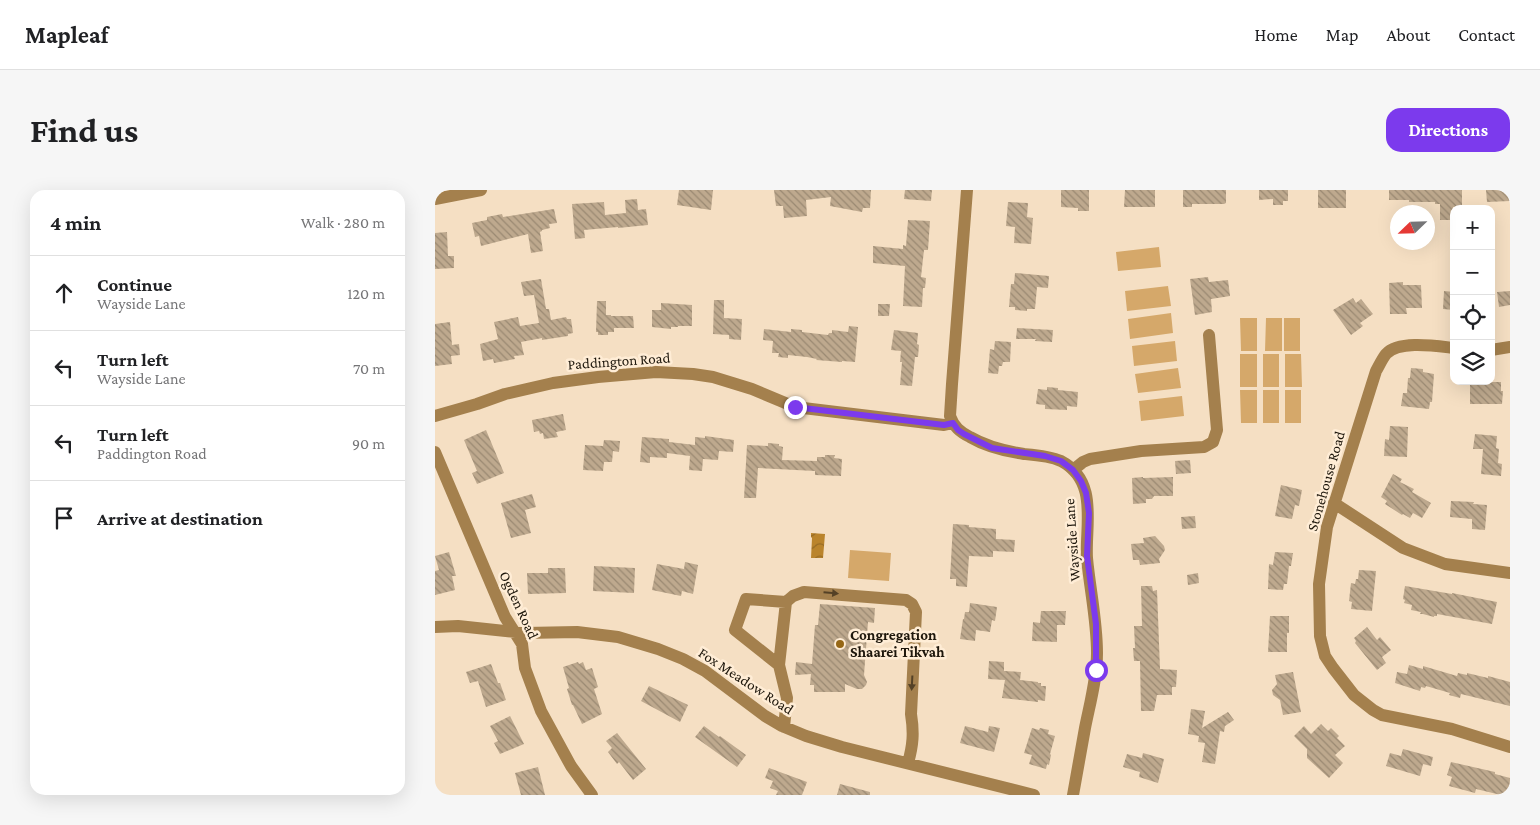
<!DOCTYPE html>
<html lang="en">
<head>
<meta charset="utf-8">
<style>
  :root { --surface:#fff; --page:#f6f6f6; --text:#202124; --muted:#757577; --line:#e0e0e0; --accent:#7c3aed }
  body { margin:0; font-family:"Crimson Pro",serif; background:var(--page); color:var(--text) }
  .controls { position:absolute; right:15px; top:15px; display:grid; overflow:hidden; border-radius:10px; box-shadow:0 5px 20px #0002 }
  .controls button { width:45px; height:45px; display:grid; place-items:center; padding:0; border:0; border-bottom:1px solid var(--line); background:var(--surface); color:var(--text); font:25px sans-serif }
  .compass { position:absolute; left:955px; top:15px; width:45px; height:45px; border-radius:50%; background:var(--surface); box-shadow:0 5px 20px #0002; rotate:247deg }
  .stop { position:absolute; width:15px; height:15px; margin:-11px; border:4px solid #7c3aed; border-radius:50%; background:#fff }
  .stop.end { background:#7c3aed; border-color:#fff; box-shadow:0 1px 5px #0008 }
  .list { margin:0; padding:0; list-style:none }
  h2 { display:flex; justify-content:space-between; align-items:center; height:65px; margin:0; padding:0 20px; font-size:21px }
  h2 small { font-size:16px; font-weight:400; color:var(--muted) }
  .list li { display:grid; grid-template-columns:32px 1fr auto; gap:15px; align-items:center; box-sizing:border-box; height:75px; padding:0 20px; border-top:1px solid var(--line) }
  .list b { display:block; font-size:19px; white-space:nowrap }
  .list p { margin:0; font-size:16px; white-space:nowrap; color:var(--muted) }
  .list em { font-size:16px; font-style:normal; color:var(--muted) }
  .icon { flex:none; width:28px; height:28px; fill:none; stroke:currentColor; stroke-width:2; stroke-linecap:round; stroke-linejoin:round }
  .map { position:relative; flex:none; width:1075px; height:605px; overflow:hidden; border-radius:15px }
  header { display:flex; align-items:center; gap:30px; box-sizing:border-box; height:70px; padding:0 25px; background:var(--surface); border-bottom:1px solid var(--line) }
  header strong { font-size:24px }
  nav { display:flex; gap:28px; margin-inline-start:auto; font-size:18px }
  .intro { display:flex; align-items:center; justify-content:space-between; box-sizing:border-box; height:120px; padding:0 30px }
  h1 { margin:0; font-size:35px }
  .button { padding:12px 22px; border-radius:15px; background:var(--accent); color:#fff; font-size:18px; font-weight:700 }
  main { display:flex; gap:30px; padding:0 30px }
  aside { flex:1; background:var(--surface); border-radius:15px; box-shadow:0 5px 20px #0002 }
  .map>svg:first-child { display:block }
  .green { fill:#d5a86a }
  .water { fill:url(#water-waves) }
  .building { fill:url(#building-back-hatch) }
  .lines { fill:none; stroke-linecap:round; stroke-linejoin:round }
  .minor { stroke:#a4804d; stroke-width:12 }
  .oneway { fill:#544126 }
  .route { stroke:#7c3aed; stroke-width:6 }
  .poi-dot { fill:#966716; stroke:#ffedd6; stroke-width:2 }
  .labels { text-anchor:middle; stroke-width:5; stroke-linejoin:round; paint-order:stroke }
  .street-label { font-size:15px; fill:#1e170c; stroke:#ffedd6 }
  .poi-label { font-size:15px; font-weight:bold; fill:#1e170c; stroke:#ffedd6; text-anchor:start }
</style>
</head>
<body>
<header>
<strong>Mapleaf</strong>
<nav><a>Home</a><a>Map</a><a>About</a><a>Contact</a></nav>
</header>
<div class="intro"><h1>Find us</h1><a class="button">Directions</a></div>
<main>
<aside>
<h2>4 min<small>Walk · 280 m</small></h2>
<ul class="list">
<li><svg class="icon" aria-label="ahead" viewBox="0 0 24 24"><path d="M12 20V5M6 11l6-6 6 6"/></svg><div><b>Continue</b><p>Wayside Lane</p></div><em>120 m</em></li>
<li><svg class="icon" aria-label="left" viewBox="0 0 24 24"><path d="M17 20v-9H6M10 6l-5 5 5 5"/></svg><div><b>Turn left</b><p>Wayside Lane</p></div><em>70 m</em></li>
<li><svg class="icon" aria-label="left" viewBox="0 0 24 24"><path d="M17 20v-9H6M10 6l-5 5 5 5"/></svg><div><b>Turn left</b><p>Paddington Road</p></div><em>90 m</em></li>
<li><svg class="icon" aria-label="arrive" viewBox="0 0 24 24"><path d="M6 21V4h12l-3 4 3 4H6"/></svg><div><b>Arrive at destination</b></div></li>
</ul>
</aside>
<div class="map">
<svg width="1075" height="605" viewBox="0 0 1075 605">
  <defs>
    <pattern id="water-waves" width="16" height="10" patternUnits="userSpaceOnUse" patternTransform="scale(1.25)"><rect width="16" height="10" fill="#ba842c"/><path d="M0 5q4-4 8 0t8 0" fill="none" stroke="#976b24"/></pattern>
    <pattern id="building-back-hatch" width="6" height="6" patternUnits="userSpaceOnUse" patternTransform="scale(1.25)"><rect width="6" height="6" fill="#bea98e"/><path d="M-1 5l2 2M0 0l6 6M5-1l2 2" fill="none" stroke="#9a8972"/></pattern>
  </defs>
  <rect width="100%" height="100%" fill="#f5dfc3"/>
  <path class="green" d="M724 57 726 77 683 81 681 62Z
    M733 96 736 116 692 121 690 101Z
    M736 123 738 143 695 149 693 129Z
    M805 128H822V161H806Z
    M831 128H847V161H830Z
    M849 128H865V161H849Z
    M740 151 742 171 699 176 697 156Z
    M805 164H822V197H805Z
    M828 164H844V197H828Z
    M850 164H866L867 197H850Z
    M743 178 746 198 703 203 700 184Z
    M805 200H822V233H806Z
    M828 200H844V233H828Z
    M850 200H866V233H850Z
    M747 206 749 226 706 231 704 211Z
    M415 360 456 363 454 391 413 388Z"/>
  <path class="water" d="M376 343 390 344 388 368H376L377 348 376 347Z"/>
  <path class="building" d="M244 0H278L276 20 242 15Z
    M339 0H436L435 18H428L427 22 395 16 396 7 371 10 372 26 349 28 348 16H341Z
    M470 0H497L496 11 469 9Z
    M626 0H654V21H643V18L626 17Z
    M690 0H720V17H689Z
    M748 0H791V13L789 14H757V17H748Z
    M824 0H853V11H848V15H838V9L824 10Z
    M883 0H911V18H883Z
    M954 0H1027V17H1018V30H1005V14H1000V12H974V10H954Z
    M1051 0H1075V11L1052 12Z
    M202 9 203 20 211 19 213 35 183 38V37L149 40 150 48 140 49 137 14 169 12 170 25 191 23 190 10Z
    M573 12 593 13 592 27 598 28 596 54 579 53 580 37 571 36Z
    M119 19 122 33 114 34 115 38 107 40V41L105 42 108 61 96 63 93 44 46 56 44 46 40 47 37 33 52 30V27L67 24 68 27Z
    M473 30 495 31 493 60H489L486 87 491 88 490 98H488L487 117 468 116 470 76 438 73V56L468 59V55L471 56Z
    M12 42 13 66H19V78L0 79V43Z
    M580 83 614 86 613 98 602 97 600 119H592V121L580 120V117H574L576 94H579Z
    M773 87 774 92 793 90 795 106 776 109 777 122 760 125 755 89Z
    M106 89 111 119H114L116 130 131 127 132 129H136L138 143 133 144V146L107 150V148L86 152 89 165 79 166 80 169 59 173 58 169 48 171 45 154 63 149 59 132 83 127 85 136 104 133 99 105 89 106 86 92Z
    M968 92V95H986L987 118H971L972 124H955L954 93Z
    M1009 101 1019 102V120L1008 119Z
    M1075 101V115L1064 117 1062 102Z
    M918 108 921 113 926 109 938 124 925 133 928 136 916 145 898 120Z
    M279 110H289V128L307 129 306 150 294 149V145L278 144Z
    M162 111H171V125H176V126H198L199 138H179V142H173V145H163V142H161Z
    M226 113 257 115V136H243V137H236V139L217 137V120H226Z
    M443 114H455L454 126H443Z
    M15 132 17 155 24 154 25 165 16 166 17 174 0 176V134Z
    M414 136 423 137 420 172 407 171V172L381 170 382 169 372 167 353 165V168L343 167 344 163H337L338 151 328 150 329 139 356 142V139L367 140V142L393 145 394 143H397V140L413 142Z
    M582 138 618 140 617 152 600 151 601 149H581Z
    M459 140 483 143 482 154 484 155 483 167H480L477 196 465 195 467 172H465L466 161 456 160Z
    M560 151 576 152 575 172H568L567 176H564L563 184 553 183 555 159 559 160Z
    M976 178 988 179V182L999 184 997 212H995L994 219 966 216 968 203H972L973 188H975Z
    M1035 192H1066V201H1068L1067 214H1035Z
    M612 197 623 198V200L643 202 642 217 632 216V220L610 219V215L601 214 603 199 612 200Z
    M128 224 131 240 121 242 123 247 109 249 108 243 105 244 104 241 99 242 97 230Z
    M955 236 973 237 972 267 949 266 950 249 954 250Z
    M51 240 69 283 42 294 37 283 42 281 29 250Z
    M1040 244 1062 246 1061 258 1064 259 1063 273 1067 274 1066 286 1046 284 1048 259H1038Z
    M270 246 299 250 298 262 284 261 283 270 268 269 267 281 254 280 255 266 232 263V268L215 267V273L205 272 207 247 234 249V252L260 255V247L270 248Z
    M169 250 185 251 184 262 178 261 177 272H169L168 281 148 280 150 255 168 256Z
    M333 253 344 254V256L348 257 347 270 382 271V267H390V265H400L399 268 407 269 406 286 380 285V281L323 278 321 308H309L312 255 333 256Z
    M755 270 756 283 741 284 740 271Z
    M958 284 967 289 965 292 979 299 977 302 996 313 987 328 978 323 975 328 968 324 967 325 950 314 952 311 946 307Z
    M708 287V288L738 287V306H719L717 309H711V313L698 314 697 288Z
    M846 295 867 300 864 316 860 315 857 329 840 326Z
    M97 304 101 317 90 320 96 343 76 348 66 313Z
    M1016 311 1039 312 1038 314 1052 315 1050 340 1037 339V329L1015 327Z
    M760 326 761 338 747 339 746 327Z
    M518 334 534 335V337L561 339V349L580 350 579 362 558 361V367L534 366 532 397 521 396V389H515Z
    M720 346 729 356 730 360 724 369 725 373 705 375 704 370H698L696 354 709 353 708 348Z
    M14 362 21 386H17L20 400 0 405V381L4 380 0 366Z
    M840 362 858 363 856 376H854L852 394H849L848 400 833 399 834 374 838 375Z
    M250 372 263 375 258 404 247 401 246 406 217 400 222 374 249 379Z
    M159 376 200 378 199 403 158 401Z
    M113 378H130L131 403 93 404 92 383H113Z
    M924 380 941 381 937 421 916 419 917 412 914 411 916 393 920 394 921 389H923Z
    M763 383 764 393 753 395 752 385Z
    M706 396H717L718 401 722 400 725 479 742 480 741 497H737V505H722L719 521H706L705 471H699L698 458H700L699 436H707Z
    M970 396 1017 404V403L1062 412 1057 434 1002 424V426H999V427L988 424H985L986 422 976 420 977 415 969 413 970 410 968 409Z
    M535 413 562 417 560 431 557 430 555 442 541 440 540 451 525 449 528 429H529L530 422H534Z
    M385 414 440 418 439 433 433 432 429 485 432 492 431 495 427 499H422L410 494V502H379V495H375L376 484 360 485 361 472 377 474 380 435H383Z
    M606 421H631L630 435H622V452L597 451 598 432 605 433Z
    M835 426H854V443H852V462H833Z
    M932 437 942 450 945 447 956 460 947 467 951 473 942 480 920 453 921 451 919 448Z
    M554 471 569 472V481L586 482 585 490 603 492V493H606V496H611L610 511 603 510V512L567 508 570 490 553 489Z
    M143 472 144 474 148 472 151 480 157 478 163 497 159 499 167 524 147 534 138 515H137L132 499 134 498 128 477Z
    M56 474 63 493H65L71 510 51 517 43 491 35 493 31 482Z
    M974 475 988 479V476L1022 486 1023 483 1032 485V483L1053 488V486L1075 492V516L1026 504 1025 508 1014 505 1015 503 991 496 990 498 986 497 985 501 960 493 962 482 972 484Z
    M858 482 866 522 848 525 845 510 838 505 837 500 842 494 840 485Z
    M214 496 253 515 245 532 206 511Z
    M756 519 770 521 767 538 793 522 799 530 790 536 789 542 785 541 780 574 767 572 770 553 763 552 764 546 753 544Z
    M75 526 89 554 65 564 59 553 63 551 55 536Z
    M886 534 893 541 896 538 904 546 902 548 910 556 900 565 908 573 894 588 872 568V559L859 546 869 536 876 544Z
    M269 536 284 547 285 546 311 565 302 577 260 547Z
    M530 536 553 542 554 536 565 538 559 562 525 553Z
    M597 538 604 540 605 538 614 540 613 544 620 546 615 564 616 565 614 575 612 574 611 579 594 574 597 565 589 563Z
    M182 543 211 579 198 590 184 572 182 574 173 562 177 558 171 551Z
    M968 559 998 567 996 576 988 574 985 586 951 576 955 563 966 566Z
    M708 563 729 569 723 593 704 587 705 582 688 577 692 564 707 568Z
    M1016 572 1060 582V584L1075 588V605H1066L1041 599 1040 603 1014 596 1017 587 1012 585Z
    M103 577 110 605H86L80 583Z
    M334 578 372 592 367 605H341L343 601 335 598 338 591 330 588Z
    M405 594 435 602V605H402Z"/>
  <g class="lines">
    <path class="minor" d="M532 0 517 194 515 226C519 237 525 242 535 247 552 257 569 261 589 264 601 265 615 266 626 271 664 291 650 335 652 368 655 400 662 431 662 463 662 488 655 513 650 538 646 560 642 582 638 605
      M0 9 46 0
      M1019 158C1001 156 964 150 951 164 947 169 944 176 941 181L892 337 884 394 885 446 890 466 898 478 919 505 938 520 947 525 1017 539 1075 557
      M1056 160 1075 157
      M0 226 42 214 70 204 118 193 163 187 221 182 258 184 278 187 317 199 360 217 509 235 518 233
      M0 262 70 427 87 454 90 478 106 521 136 576 157 605
      M638 280 648 272 655 269 706 261 769 257 778 252 782 240 774 145
      M899 313 968 358 1010 374 1075 383
      M351 412 358 406 369 402 471 410 477 414 481 422 476 524C479 543 478 555 473 573
      M0 437 23 436 90 443 142 442 183 447 223 459 248 469 270 481 330 526 347 536 371 546 407 557 599 605
      M344 475 300 440 311 409 351 412 344 475 352 508 349 537"/>
  </g>
  <defs><path id="oneway-solid" d="M-6-.8H1V-3.2L6.5 0L1 3.2V.8H-6Z" transform="scale(1.25)"/></defs>
  <g class="oneway">
    <use href="#oneway-solid" transform="translate(396 403) rotate(5)"/>
    <use href="#oneway-solid" transform="translate(477 493) rotate(93)"/>
  </g>
  <g class="lines">
    <path class="route" d="M360 217 509 235 518 233 523 240 529 244 557 258 610 266 626 271 638 280 646 291 651 303 654 323 652 366 661 434V480"/>
  </g>
  <circle class="poi-dot" cx="405" cy="454" r="5"/>
  <g class="labels">
    <g class="street-label">
      <text transform="translate(184 171) rotate(-4)" y="5">Paddington Road</text>
      <text transform="translate(891 291) rotate(-74)" y="5">Stonehouse Road</text>
      <text transform="translate(637 350) rotate(-94)" y="5">Wayside Lane</text>
      <text transform="translate(84 415) rotate(65)" y="5">Ogden Road</text>
      <text transform="translate(311 491) rotate(33)" y="5">Fox Meadow Road</text>
    </g>
    <g class="poi-label">
      <text x="415" y="450">Congregation<tspan x="415" dy="17">Shaarei Tikvah</tspan></text>
    </g>
  </g>
</svg>
<div class="controls">
<button>+</button>
<button>−</button>
<button><svg class="icon" aria-label="locate" viewBox="0 0 24 24"><circle cx="12" cy="12" r="6"/><path d="M12 2v4M12 18v4M2 12h4M18 12h4"/></svg></button>
<button><svg class="icon" aria-label="layers" viewBox="0 0 24 24"><path d="M12 4l9 5-9 5-9-5zM3 14l9 5 9-5"/></svg></button>
</div>
<svg class="compass" viewBox="-18 -18 36 36"><path d="M0-13l5 13h-10z" fill="#e53935"/><path d="M0 13l5-13h-10z" fill="#757577"/></svg>
<div class="stop" style="left:661px;top:480px"></div>
<div class="stop end" style="left:360px;top:217px"></div>
</div>
</main>
</body>
</html>
